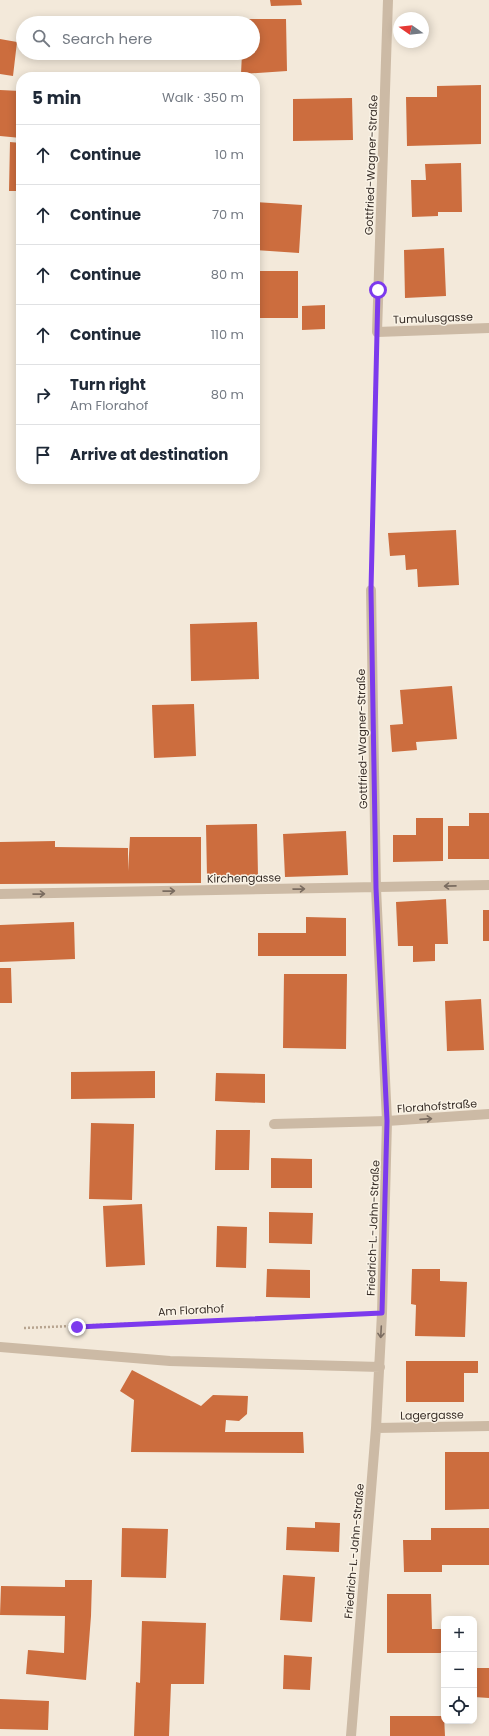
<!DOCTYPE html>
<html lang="en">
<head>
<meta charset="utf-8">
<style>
  :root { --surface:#fff; --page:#f2f2f3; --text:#1f2937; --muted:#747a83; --line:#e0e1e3 }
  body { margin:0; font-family:Poppins,sans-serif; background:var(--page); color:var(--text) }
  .controls { position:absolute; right:12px; bottom:12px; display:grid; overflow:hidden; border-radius:8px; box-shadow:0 2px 10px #0003 }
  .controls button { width:36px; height:36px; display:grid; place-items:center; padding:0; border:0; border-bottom:1px solid var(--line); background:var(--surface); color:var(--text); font:20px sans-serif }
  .compass { position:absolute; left:393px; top:12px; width:36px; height:36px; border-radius:50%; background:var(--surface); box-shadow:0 2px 10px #0003; rotate:284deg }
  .stop { position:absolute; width:12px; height:12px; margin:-9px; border:3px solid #7c3aed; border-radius:50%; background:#fff }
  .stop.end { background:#7c3aed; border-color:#fff; box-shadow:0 1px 4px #0008 }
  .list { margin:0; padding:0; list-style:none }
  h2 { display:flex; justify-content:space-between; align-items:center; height:52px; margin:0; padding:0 16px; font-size:17px }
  h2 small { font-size:13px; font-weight:400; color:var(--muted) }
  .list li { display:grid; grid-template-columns:26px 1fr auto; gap:12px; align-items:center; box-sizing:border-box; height:60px; padding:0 16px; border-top:1px solid var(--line) }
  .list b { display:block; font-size:15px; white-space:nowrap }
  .list p { margin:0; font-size:13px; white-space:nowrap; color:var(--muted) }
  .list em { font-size:13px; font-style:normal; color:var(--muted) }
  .icon { flex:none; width:22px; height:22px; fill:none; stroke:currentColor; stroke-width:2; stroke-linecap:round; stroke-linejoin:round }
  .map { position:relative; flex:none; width:489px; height:1736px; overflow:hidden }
  .search { position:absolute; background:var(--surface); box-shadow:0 2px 10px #0003; left:16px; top:16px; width:244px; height:44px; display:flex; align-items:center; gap:10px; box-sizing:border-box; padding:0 14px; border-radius:22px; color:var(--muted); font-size:15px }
  .panel { position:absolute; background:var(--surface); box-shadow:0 2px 10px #0003; left:16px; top:72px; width:244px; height:412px; border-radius:16px }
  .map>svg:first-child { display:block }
  .building { fill:#cc6d3e }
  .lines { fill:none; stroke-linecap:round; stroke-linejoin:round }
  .path { stroke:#b7a48f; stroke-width:2.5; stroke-dasharray:2 2; stroke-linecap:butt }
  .service { stroke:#ccbaa5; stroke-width:10 }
  .minor { stroke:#ccbaa5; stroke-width:10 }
  .oneway { stroke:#7a6c60 }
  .route { stroke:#7c3aed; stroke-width:5 }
  .labels { text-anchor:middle; stroke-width:3; stroke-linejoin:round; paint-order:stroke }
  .street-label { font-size:11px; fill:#372d27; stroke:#faf3e6 }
</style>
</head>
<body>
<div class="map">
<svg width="489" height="1736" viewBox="0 0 489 1736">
  <rect width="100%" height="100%" fill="#f3e9da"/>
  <path class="building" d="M270 0H301L302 5 271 6Z
    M243 19H286L287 71 241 74 242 53H253V23H243Z
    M0 39 17 42 13 76 0 74Z
    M481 85V144L407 146 406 97H437V86Z
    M0 90 21 91V138L0 136Z
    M352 98 353 140 293 141V99Z
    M10 142 21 143V191H9Z
    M461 163 462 212H438V216L412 217 411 180H426L425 164Z
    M255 202 302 205 299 253 255 250Z
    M444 248 446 296 405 298 404 250Z
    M255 271H298V318H255Z
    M325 305V329L302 330V306Z
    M456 530 459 585 418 587 417 569 406 570 405 555 390 556 388 533Z
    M257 622 259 679 191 681 190 624Z
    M452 686 457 739 416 742 417 750 392 752 390 725 403 724 400 690Z
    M194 704 196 756 154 758 152 705Z
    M469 813H489V859H448V826H469Z
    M416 818H443V861L393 862V835H416Z
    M257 824 258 876 207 877 206 825Z
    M346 831 348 875 285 877 283 834Z
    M130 837H201V883L0 884V842L55 841V847L128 848V871Z
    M446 899 448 944H435V961L413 962V946H398L396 902Z
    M483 910H489V941H483Z
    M306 917 346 918V956H258V933H306Z
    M74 922 75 959 0 962V925Z
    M0 968H11L12 1003H0Z
    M284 974H347L346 1049 283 1048Z
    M481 999 484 1050 447 1051 445 1001Z
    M155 1071V1098L71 1099V1072Z
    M216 1073 265 1074V1103L215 1101Z
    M91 1123 134 1124 132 1200 89 1199Z
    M216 1130H250L249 1170H215Z
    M271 1158 312 1159V1188H271Z
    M142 1204 145 1265 106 1267 103 1206Z
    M269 1212 313 1213 312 1244 269 1243Z
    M217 1226 247 1227 246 1268 216 1267Z
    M267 1269 310 1270V1298L266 1297Z
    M412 1269H440V1281L467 1282 465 1337 415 1336 416 1305 411 1304Z
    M406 1361H478V1373H464V1402H406Z
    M132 1370 201 1406 213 1395 248 1396 247 1414 239 1421 226 1420 225 1432H303L304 1453 131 1452 134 1400 120 1391Z
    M445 1452H489V1509L445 1510Z
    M315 1522 340 1523 339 1552 286 1550 287 1527 315 1528Z
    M122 1528 168 1529 166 1578 121 1577Z
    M431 1528H489V1565H442V1572H404L403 1540H431Z
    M283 1575 315 1577 312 1622 280 1620Z
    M65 1580H92L91 1616 86 1680 26 1674 28 1650 64 1653 65 1616 0 1615 1 1586 65 1587Z
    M387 1594H431L432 1629H442V1653H387Z
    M142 1621 206 1623 204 1684H171L169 1736H134L136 1682 140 1683Z
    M284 1655 312 1657 310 1690 283 1689Z
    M474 1668H489V1698L474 1697Z
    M0 1699 49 1701 48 1730 0 1729Z
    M390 1716H444L445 1736H390Z"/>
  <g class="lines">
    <path class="path" d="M371 573 376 350
      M24 1328 363 1314"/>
    <path class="service" d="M274 1124 387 1121"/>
    <path class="minor" d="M388 0 377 332 489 328
      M0 894 489 885
      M387 1121 489 1114
      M0 1347 170 1361 380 1367
      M376 1428 489 1426
      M351 1736 376 1428 382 1313 387 1121 376 888 371 590"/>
  </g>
  <defs><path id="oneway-shaft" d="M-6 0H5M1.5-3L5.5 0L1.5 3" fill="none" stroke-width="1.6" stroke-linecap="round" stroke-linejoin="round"/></defs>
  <g class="oneway">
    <use href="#oneway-shaft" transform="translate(450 886) rotate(179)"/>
    <use href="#oneway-shaft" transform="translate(299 889) rotate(-1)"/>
    <use href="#oneway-shaft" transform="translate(169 891) rotate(-1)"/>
    <use href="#oneway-shaft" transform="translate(39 894) rotate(-1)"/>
    <use href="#oneway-shaft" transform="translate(426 1119) rotate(-4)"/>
    <use href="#oneway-shaft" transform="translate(381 1332) rotate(93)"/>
  </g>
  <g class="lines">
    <path class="route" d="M77 1327 382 1313 387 1121 376 888 371 590 378 290"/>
  </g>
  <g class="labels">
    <g class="street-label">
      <text transform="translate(371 165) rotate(-88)" y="4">Gottfried-Wagner-Straße</text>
      <text transform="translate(433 318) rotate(-2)" y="4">Tumulusgasse</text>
      <text transform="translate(362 739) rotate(-91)" y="4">Gottfried-Wagner-Straße</text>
      <text transform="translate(244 878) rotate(-1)" y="4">Kirchengasse</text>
      <text transform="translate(437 1106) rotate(-4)" y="4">Florahofstraße</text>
      <text transform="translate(373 1228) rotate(-88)" y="4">Friedrich-L.-Jahn-Straße</text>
      <text transform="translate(191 1310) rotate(-3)" y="4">Am Florahof</text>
      <text transform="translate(432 1415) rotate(-1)" y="4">Lagergasse</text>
      <text transform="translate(354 1551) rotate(-85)" y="4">Friedrich-L.-Jahn-Straße</text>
    </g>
  </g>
</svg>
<div class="controls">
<button>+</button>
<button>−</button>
<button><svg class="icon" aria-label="locate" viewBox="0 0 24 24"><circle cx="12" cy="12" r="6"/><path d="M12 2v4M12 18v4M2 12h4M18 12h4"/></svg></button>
</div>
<svg class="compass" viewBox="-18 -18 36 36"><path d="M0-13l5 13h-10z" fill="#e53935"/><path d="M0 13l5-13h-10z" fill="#747a83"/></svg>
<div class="stop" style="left:378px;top:290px"></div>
<div class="stop end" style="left:77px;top:1327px"></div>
<div class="search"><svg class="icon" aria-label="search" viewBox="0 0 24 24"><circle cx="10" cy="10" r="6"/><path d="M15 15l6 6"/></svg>Search here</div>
<section class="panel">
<h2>5 min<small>Walk · 350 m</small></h2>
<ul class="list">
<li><svg class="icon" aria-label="ahead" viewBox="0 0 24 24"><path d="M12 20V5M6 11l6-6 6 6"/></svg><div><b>Continue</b></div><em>10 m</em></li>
<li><svg class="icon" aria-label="ahead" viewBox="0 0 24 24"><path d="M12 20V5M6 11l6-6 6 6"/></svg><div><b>Continue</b></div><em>70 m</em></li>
<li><svg class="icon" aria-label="ahead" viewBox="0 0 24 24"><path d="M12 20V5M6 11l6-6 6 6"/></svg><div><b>Continue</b></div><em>80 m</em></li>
<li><svg class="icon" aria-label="ahead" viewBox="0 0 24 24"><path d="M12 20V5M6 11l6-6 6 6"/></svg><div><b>Continue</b></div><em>110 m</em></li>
<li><svg class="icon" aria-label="right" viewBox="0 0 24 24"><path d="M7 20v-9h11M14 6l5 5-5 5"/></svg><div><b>Turn right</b><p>Am Florahof</p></div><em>80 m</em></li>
<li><svg class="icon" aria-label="arrive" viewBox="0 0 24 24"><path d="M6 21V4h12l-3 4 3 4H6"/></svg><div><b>Arrive at destination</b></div></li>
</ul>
</section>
</div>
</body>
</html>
